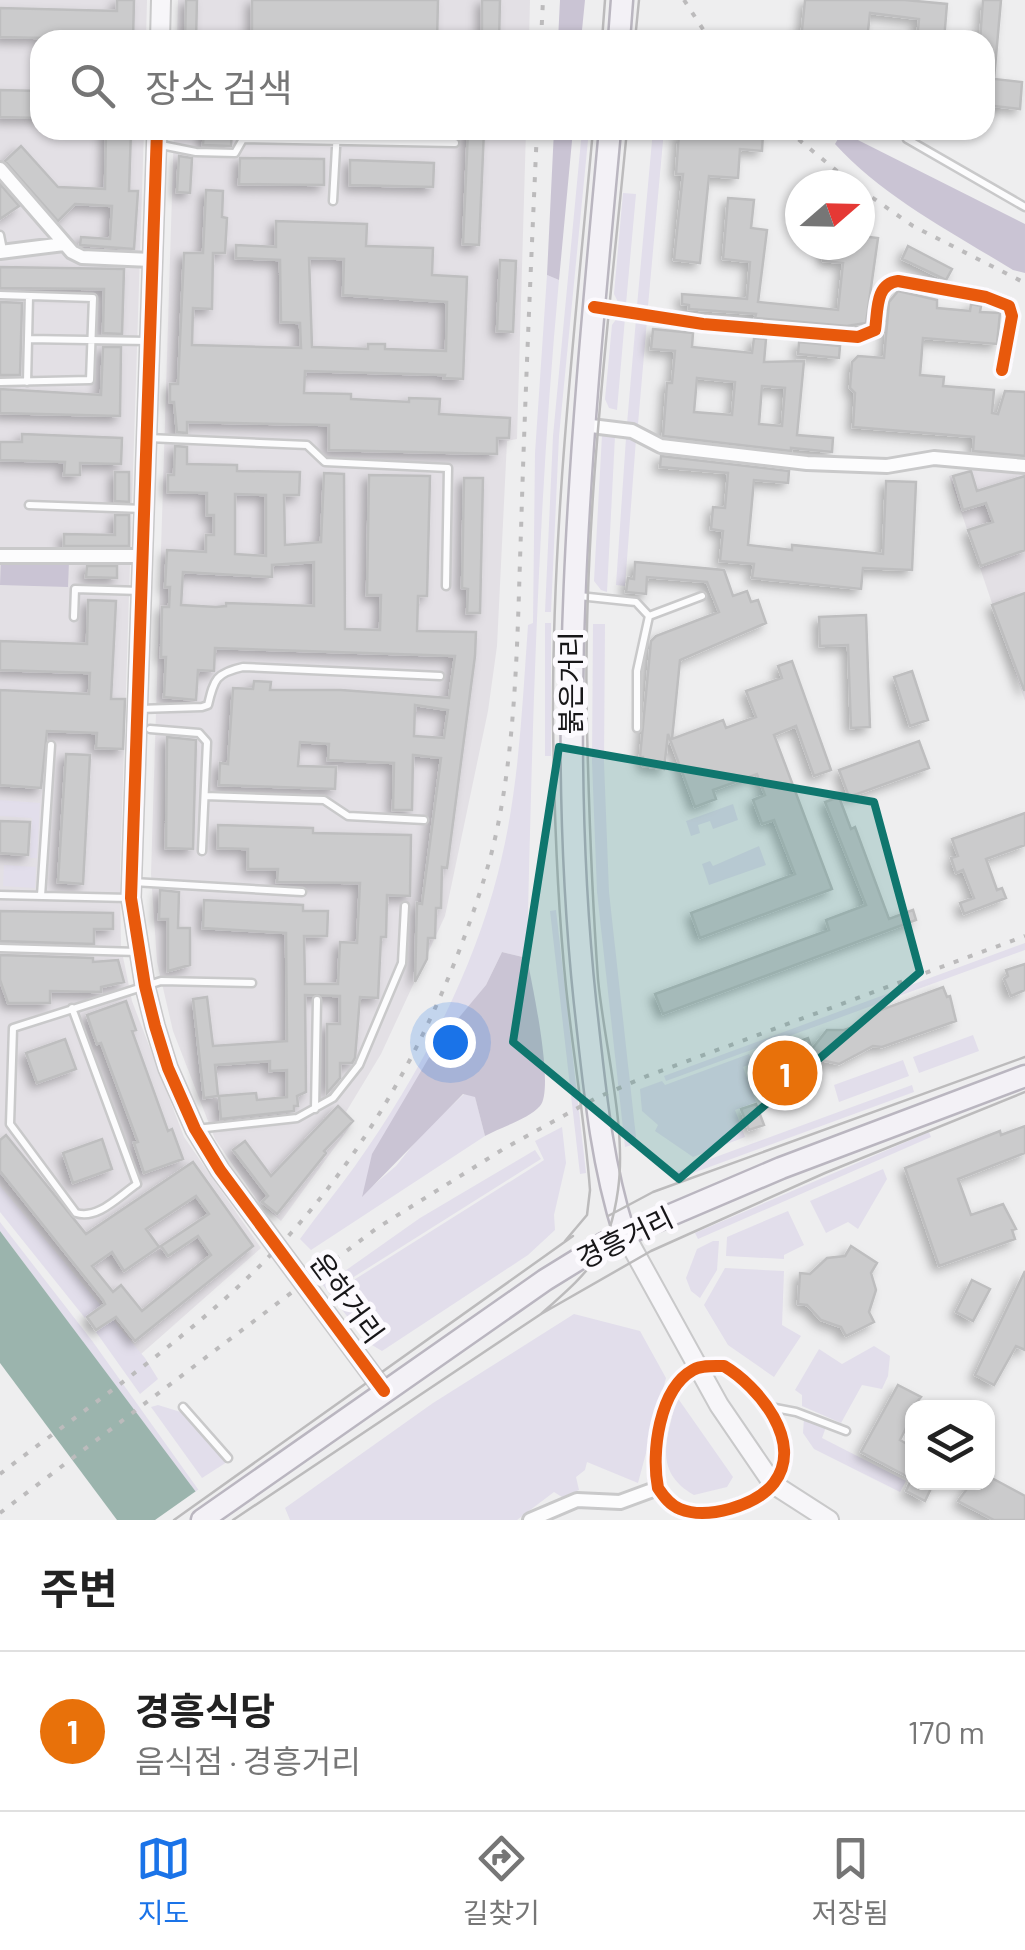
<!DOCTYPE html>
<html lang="ko">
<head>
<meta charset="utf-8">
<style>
  :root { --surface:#fff; --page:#f6f6f6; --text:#222; --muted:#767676; --line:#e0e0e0; --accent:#1a73e8 }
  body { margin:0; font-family:Barlow,"Noto Sans KR",sans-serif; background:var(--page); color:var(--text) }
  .controls { position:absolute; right:30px; bottom:30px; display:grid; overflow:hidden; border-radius:20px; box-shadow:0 2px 8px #0004 }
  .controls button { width:90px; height:90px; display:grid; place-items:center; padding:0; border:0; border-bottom:2px solid var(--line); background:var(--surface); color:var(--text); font:50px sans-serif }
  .compass { position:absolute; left:785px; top:170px; width:90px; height:90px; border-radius:50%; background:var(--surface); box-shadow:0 2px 8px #0004; rotate:70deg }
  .you { position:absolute; left:450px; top:1042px; width:35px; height:35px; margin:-25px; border:8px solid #fff; border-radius:50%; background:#1a73e8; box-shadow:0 0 0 15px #1a73e833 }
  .badge { display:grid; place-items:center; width:65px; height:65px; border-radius:50%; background:var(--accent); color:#fff; font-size:32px; font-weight:700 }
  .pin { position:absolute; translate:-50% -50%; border:5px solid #fff; box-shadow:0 2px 10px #0006 }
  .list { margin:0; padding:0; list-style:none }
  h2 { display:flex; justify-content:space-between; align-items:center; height:130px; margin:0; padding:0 40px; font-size:42px }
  h2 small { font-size:32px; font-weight:400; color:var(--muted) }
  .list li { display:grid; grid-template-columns:65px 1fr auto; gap:30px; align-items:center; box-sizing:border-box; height:160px; padding:0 40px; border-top:2px solid var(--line) }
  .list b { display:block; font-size:38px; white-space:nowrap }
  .list p { margin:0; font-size:32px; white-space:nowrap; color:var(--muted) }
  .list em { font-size:32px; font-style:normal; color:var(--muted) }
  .icon { flex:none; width:55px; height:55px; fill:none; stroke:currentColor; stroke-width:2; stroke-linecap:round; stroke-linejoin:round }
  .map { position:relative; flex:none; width:1025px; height:1520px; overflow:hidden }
  .search { position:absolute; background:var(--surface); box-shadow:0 2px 8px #0004; left:30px; right:30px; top:30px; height:110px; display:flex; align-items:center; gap:25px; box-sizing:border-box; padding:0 35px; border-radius:30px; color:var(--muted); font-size:38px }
  .sheet { height:290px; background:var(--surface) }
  nav { display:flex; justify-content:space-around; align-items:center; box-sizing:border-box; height:140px; border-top:2px solid var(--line); background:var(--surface); font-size:28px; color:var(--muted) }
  nav a { display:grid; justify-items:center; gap:5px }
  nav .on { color:var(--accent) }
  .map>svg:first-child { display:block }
  .built { fill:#e3e0e5 }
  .green { fill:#e2deeb }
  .forest { fill:#cac4d4 }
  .water { fill:#9bb4ad }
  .pier { fill:#eeeeef }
  .building { fill:#cbcbcc; stroke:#bebebf; stroke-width:2.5; fill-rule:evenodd; filter:url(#shadow) }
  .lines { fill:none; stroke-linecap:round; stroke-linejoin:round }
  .lane-casing { stroke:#c9c9ca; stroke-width:11 }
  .street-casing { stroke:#c9c9ca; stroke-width:18 }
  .secondary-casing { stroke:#c9c9ca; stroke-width:22 }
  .primary-casing { stroke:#bab6c0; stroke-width:25 }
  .lane { stroke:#fcfcfd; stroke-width:6 }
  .street { stroke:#fcfcfd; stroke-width:12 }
  .secondary { stroke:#f7f6f9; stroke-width:18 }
  .primary { stroke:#f3f1f6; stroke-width:20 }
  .tram { stroke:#bcbbbc; stroke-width:2.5 }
  .rail { stroke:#bcbbbc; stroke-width:4; stroke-dasharray:5 10; stroke-linecap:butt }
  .cycleway-casing { stroke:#fcfafe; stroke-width:19 }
  .cycleway { stroke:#e8590c; stroke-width:12 }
  .marked { fill:#0f766e; fill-opacity:0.2; stroke:#0f766e; stroke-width:8; stroke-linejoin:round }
  .labels { text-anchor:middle; stroke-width:10; stroke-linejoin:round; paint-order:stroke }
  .street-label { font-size:28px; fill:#171618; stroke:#fcfafe }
</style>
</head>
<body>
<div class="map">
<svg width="1025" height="1520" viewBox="0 0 1025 1520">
  <defs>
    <filter id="shadow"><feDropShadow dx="-5" dy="5" stdDeviation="5" flood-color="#0004"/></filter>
  </defs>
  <rect width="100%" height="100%" fill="#eeeeef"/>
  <path class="built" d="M0 0H147L146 40H40V130H144L120 875 121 947 132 1001 184 1137 261 1248 140 1355 0 1195Z
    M178 0H530L529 40H177Z
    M174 130H526L517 439 507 441 497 646 488 711 445 916 381 1054 346 1112 354 1121 281 1221 257 1200 215 1139 173 1031 157 962 151 874Z
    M978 467 1025 471V701L949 476Z"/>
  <path class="green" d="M582 130H589L559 436 551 612H545L553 436Z
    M653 130H664L648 306H637Z
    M623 193 636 194 626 304 618 302 614 294Z
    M547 275 559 280C538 505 532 731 527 958L502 952 486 985 462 1015 362 1195 396 1166 421 1135 464 1094 475 1096 485 1136 311 1250 300 1239C318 1214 337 1191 355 1166 416 1080 472 976 498 873 519 792 522 708 528 625L533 623 535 453Z
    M617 318H625L617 410 609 408 605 399 612 325Z
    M636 319 647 320 638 424H627Z
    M602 435 615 436 607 592 601 590 594 581Z
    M626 438 636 439 625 586 616 585Z
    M545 623H551V756H545Z
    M593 624H605L604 762 609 892 636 1137 632 1145 625 1147 597 892 592 762Z
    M0 800 40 803 37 858H30L32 818 0 816Z
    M733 804 738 820 713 829 710 821 698 825 700 833 691 836 686 821Z
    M759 846 766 865 709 885 702 864 710 861 713 866Z
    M4 865 36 867 35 888 3 886Z
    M556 910 586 1173 580 1174 550 911Z
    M1025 943V950L666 1081 664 1076Z
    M973 1035 979 1051 919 1073 913 1057Z
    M749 1054 753 1063 743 1067 756 1102 735 1110 745 1137 693 1157 655 1131 658 1125 642 1111 640 1089 662 1081 665 1085Z
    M903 1060 909 1076 839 1102 834 1085Z
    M912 1085 914 1092 674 1180 672 1173Z
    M562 1127 566 1163 554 1215 555 1230 528 1255 382 1351 367 1342 319 1280 327 1283 332 1280 341 1288 538 1164 544 1160 535 1141Z
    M929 1132 931 1137 698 1239 695 1233Z
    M535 1150 541 1159 341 1285 335 1278 420 1218Z
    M883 1169 887 1179 858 1229 848 1222 826 1233 810 1201Z
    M0 1186 145 1358 158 1379 140 1394 96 1332 103 1326 93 1313 85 1318 0 1212Z
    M788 1211 804 1245 784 1255V1259L726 1256 727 1237Z
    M0 1222 93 1342 220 1520 189 1484 0 1231Z
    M713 1241H719L717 1270 700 1298 691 1291 686 1278 697 1249Z
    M725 1268 784 1271 782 1325 801 1336 774 1377 728 1345 704 1305Z
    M574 1314 640 1331 666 1378 638 1483 587 1462 585 1470 576 1477 579 1490 562 1497 554 1492 517 1520H290L285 1508 433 1403Z
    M874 1346 890 1356 888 1376 882 1389 862 1385 841 1423 802 1406V1395L795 1390 819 1349 842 1364Z
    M677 1397 733 1477 727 1487 694 1495C651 1470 668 1437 677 1397Z
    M158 1405 184 1413 227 1462 202 1478 151 1407Z
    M804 1418 826 1427 822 1438 906 1481 900 1492 814 1449 803 1433Z"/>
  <path class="forest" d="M560 0H585L581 40H558Z
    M554 130H573L559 280 547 275Z
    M842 132 1025 224V273L1013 270C953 233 883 197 835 144Z
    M1 559 69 561 68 587 0 585Z
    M502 952 527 958C532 984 555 1089 540 1106 529 1119 501 1127 485 1136L475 1097 463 1094 362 1197 372 1154 437 1044 486 985Z"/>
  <path class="water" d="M0 1231 217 1520H117L0 1363Z"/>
  <path class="pier" d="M199 1489 222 1520H155Z"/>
  <path class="building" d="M117 0H134L133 40 0 37V8L117 11Z
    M186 0H197L196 40H185Z
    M252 0H438L437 40H252Z
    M482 0H500L499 40H482Z
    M805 0H905L947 4 944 40H917L919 19 870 13 867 40H801Z
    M983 0H1001L994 79 1022 82 1020 109 985 105V40H980Z
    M0 90 40 91V118L0 117Z
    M106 130H131L129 191H138L134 249 80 245 81 237 110 239 112 206 75 204 58 221 5 161 21 146 58 187 105 189Z
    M204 130H232L231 146 203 145Z
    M468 130H484L479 245 463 244Z
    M751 132 763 133 762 151 740 149 738 178 709 176 700 263 674 260 683 174H676L679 133 750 138Z
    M179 156 192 158 190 193 177 192Z
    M240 158 324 159V185L239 184Z
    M350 160 434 163 433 187 350 185Z
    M0 184 19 206 0 219Z
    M206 190 223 191 222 217 227 218 225 253H213L212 309 193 308 192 345 301 348 300 323 281 322 280 260 236 258V245L276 247V221L367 224 366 246 433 248 432 275 467 277 463 379 444 378 445 375 305 371 304 393 351 394V399L409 402V398L440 399 439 414 510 418 509 438H497V454L329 450V425L187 422V433L177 432 174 402H170V384H178L184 253H203ZM309 258 344 259 343 295 447 302 446 351 385 349V344H368V349L312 347Z
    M728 198 754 200 751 228 767 230 758 302 838 310 843 263 823 261 825 249 835 250V245H860V236L878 238 866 323 847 326 755 318 756 314 689 309V305L682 304V294L747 299 750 262 723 259Z
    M908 246 952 269 946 280 902 259Z
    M500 260 516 261 513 332 497 331Z
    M0 267 124 269 122 334 103 333 104 289 0 288Z
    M898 291 937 300V308L970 311 971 304 981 306 980 312 1000 313 997 344 923 338 920 375 944 377 943 386 994 390 992 413 998 414 1005 391 1025 392V456L973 451 974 437 853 427 855 393 850 388 852 362 858 356 884 358 889 302Z
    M0 302 22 303 20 375H0Z
    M653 329 693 333 692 347 752 353 754 338 766 339 764 362 804 361 797 435 833 438 832 452 791 448V451L663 436 667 383H672L675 351 651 349ZM697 378 735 382 732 415 694 412ZM762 386 785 388 782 426 759 424Z
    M799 342 840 346 839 358 798 354Z
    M103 347H121L120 416 0 413V389L101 395Z
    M22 434 122 438 121 464 80 463V475H64L65 462 0 460V442H22Z
    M175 446 187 447V464L237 465V471L300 472 299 495H284L285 545 321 542 324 473 344 474 345 629 380 630 381 595H367L369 475 430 476 427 596H418L417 631 476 632 475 656 447 868 442 867 441 908H436L435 938H428L427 959 415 982 417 903 422 904 441 758 413 755 412 810H393L394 763 328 760 329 744 300 742 298 766 336 767 335 789 219 785 220 763 228 764 233 688 253 689 254 681 271 682 270 690H341L449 698 455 656 215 648 214 671 198 670 196 700 164 697 166 657H161L162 607H169L170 587H165L167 550 206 552V535H214V515H207V493L168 492V475H174ZM235 494 266 495V556L235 554ZM314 562V606L226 603V606L216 607 181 605 183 572 272 577V565ZM415 705 448 710 444 738 414 736Z
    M661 456 789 471 788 483 754 480 748 545 792 550V545L883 554 886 481 916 482 912 570 863 568 861 589 752 578 754 564 720 561 723 531 711 529 713 507 725 508 728 473 660 467Z
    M971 471 977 491 1025 476V550L981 566 968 530 993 522 986 503 963 510 953 476Z
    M115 472H129V502L115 501Z
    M464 478H483L480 613H467L468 589 462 588Z
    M115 515H129V546H64V534L115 535Z
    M635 562 724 570 733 596 747 591 751 602 758 600 766 623 680 660 672 739 723 720 726 728 756 717 746 691 782 678 778 666 792 661 831 770 814 776 796 726 774 735 832 889 700 938 691 913 795 874 774 820 762 824 753 800 765 795 757 774 713 790 716 799 695 807 668 734 664 769 643 766V757H640L651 641 656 636 719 612 707 582 647 577 646 594 626 592 628 578 634 579Z
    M87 566H117V578L86 577Z
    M1025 593V690H1024L992 605Z
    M88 600 116 601 111 699H125L123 749 96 748 97 733 47 731 41 788 0 785V690L89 694 90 673 0 670V641L87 644Z
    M866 615 870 727 851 728 848 645 820 646 819 617Z
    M912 671 928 720 910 726 894 677Z
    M167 737 196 740 193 849 166 848Z
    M919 741 929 768 849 797 839 770Z
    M66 754 90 755 83 884 58 882Z
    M839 797 851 829 855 827 889 919 913 910 916 920 663 1014 655 994 829 930 826 920 866 905 825 802Z
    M1025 813V845L986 859 997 890 1002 888 1006 898 964 914 960 903 974 898 963 870 956 873 951 858 958 856 952 839Z
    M0 821 30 822 28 855 0 853Z
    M218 825 313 828V833L411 835 410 896 387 895 386 937H381L378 998 360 997 355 1058 352 1063H340V1078L327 1093V1024H340V996L305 995 306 1092 297 1096 298 1106H294V1111L221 1119 219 1096 256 1093 257 1100 287 1097V1070L270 1071V1061L215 1065 218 1096 204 1098 193 999 207 997 213 1046 287 1041 286 933 203 928 204 900 303 905V911H328L327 936H304L305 984H338L340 942 357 943 360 883 277 882 278 869H248V849L218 848Z
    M160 890 179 892 178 928H190V965L168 971V919H159Z
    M0 911 113 913V929H94V944L0 941Z
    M0 955 93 958V962L118 960 124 982 101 987V992L50 991V1003H8L0 980Z
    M1025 964V990L1011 996 1004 979 1008 976 1006 970Z
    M943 987 947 997 950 996 956 1021 882 1047 873 1046 839 1064 821 1060 815 1074 769 1090 760 1089 753 1070 757 1068 753 1058 808 1038 812 1049 827 1030H844L862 1024 870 1014Z
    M126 1001 136 1030 132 1031 168 1131 172 1129 183 1159 144 1173 134 1143 138 1142 101 1043 97 1044 87 1015Z
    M65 1039 76 1069 37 1083 26 1053Z
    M756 1104 764 1125 749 1130 741 1109Z
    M338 1106 353 1121 324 1151 326 1153 277 1214 262 1202 268 1196 233 1150 245 1141 271 1176Z
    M1025 1126V1153L958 1179 971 1215 1003 1204 1016 1229 1012 1230 1015 1239 939 1266 905 1168 1000 1131 1001 1135Z
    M6 1135 86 1234 193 1162 253 1246 135 1341 116 1317 96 1330 87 1317 105 1304 103 1300 0 1171V1140ZM196 1196 209 1214 161 1246 168 1256 198 1236 211 1255 142 1311 121 1285 113 1292 92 1266 112 1252 124 1271 159 1247 146 1229Z
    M102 1139 112 1169 73 1183 63 1153Z
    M851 1246 877 1263 871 1273 876 1290 869 1312 874 1322 846 1336 841 1327 821 1320 807 1305 798 1304 800 1273 810 1274 827 1258 845 1256Z
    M1025 1271V1350L1016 1346 994 1385 975 1375Z
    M972 1280 990 1289 973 1321 956 1312Z
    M898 1385 921 1397 912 1408V1416L900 1440 912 1447V1479L861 1452Z
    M988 1476 1025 1496V1520H994L958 1501 972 1482H988Z
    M910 1482H934L925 1501 906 1491Z"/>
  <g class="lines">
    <defs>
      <path id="lane" d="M907 139 1025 207
        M161 145 196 152 235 153 243 139 455 143
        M333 201 337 130
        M0 235 3 250
        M0 295 93 298 90 380 0 382
        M28 339 148 341
        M27 382 29 296
        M148 438 307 445 325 462 448 468 446 586
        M29 505 144 509
        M579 596 636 602 649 616 702 596
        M74 617 75 589 141 591
        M139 709 202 707 208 705C214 679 216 673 243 667L440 676
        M637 728V671L649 616
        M150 729 199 733 207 742 202 851
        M205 796 324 800 348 816 424 820
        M133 882 302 892
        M0 895 129 898
        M41 896 51 745
        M0 948 138 952
        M72 1008 137 1184C119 1196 98 1220 76 1213L10 1124 13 1028 161 981 252 983
        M315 1109 317 1000
        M196 1129 297 1118 333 1098 359 1065 402 963 405 906
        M183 1407 228 1458
        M770 1407 796 1412 846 1431"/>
      <path id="street" d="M0 169 72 252 82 257 151 260
        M0 252 64 244
        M594 307 703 324 858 337 875 330C878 310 875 284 898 281L986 297 1009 306 1012 316 1002 370
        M583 425 632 431 661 446 807 463 887 466 934 458 1025 466
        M0 556H144
        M724 1366C758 1386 805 1442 774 1483 756 1506 707 1520 680 1509 670 1505 664 1497 658 1488 651 1453 659 1389 693 1370 702 1365 714 1366 724 1366Z
        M530 1520 577 1500 620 1502 658 1488"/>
      <path id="secondary" d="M160 40 161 0
        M157 130 131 898 145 986 155 1026 168 1068 195 1129 220 1170 384 1391
        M624 1233 719 1405 773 1484 829 1520"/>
      <path id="primary" d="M619 40 622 0
        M610 130C583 424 554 707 585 1002 594 1081 600 1157 624 1233
        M202 1520 545 1280 605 1243 781 1168 1025 1076"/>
    </defs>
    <use href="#lane" class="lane-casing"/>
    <use href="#street" class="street-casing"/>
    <use href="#secondary" class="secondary-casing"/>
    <use href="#primary" class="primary-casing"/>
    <use href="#lane" class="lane"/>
    <use href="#street" class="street"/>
    <use href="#secondary" class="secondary"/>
    <use href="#primary" class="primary"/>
    <path class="tram" d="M602 40 605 0
      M635 40 639 0
      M608 1216 653 1192 1025 1057
      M565 1241 587 1215 590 1190C585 1122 573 1054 566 987 557 899 554 809 553 721 552 523 575 327 593 130
      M541 1314C588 1272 609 1256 618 1190 627 1127 604 1044 598 979 592 896 589 812 587 728 582 529 608 328 627 130
      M174 1520 573 1236
      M233 1520 541 1314 651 1251 825 1173 1025 1092"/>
    <path class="rail" d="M684 0 710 40
      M541 40 543 0
      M787 130 854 185
      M860 189 913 226 1025 283
      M0 1474C99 1398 208 1326 291 1233 382 1131 445 1006 485 876 517 773 517 639 521 531 525 397 531 264 537 130
      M0 1513 377 1228 505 1148 596 1098 647 1076 1025 936"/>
    <defs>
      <path id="cycleway" d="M157 130 131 898 145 986 155 1026 168 1068 195 1129 220 1170 384 1391
        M594 307 703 324 858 337 875 330C878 310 875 284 898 281L986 297 1009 306 1012 316 1002 370
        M724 1366C758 1386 805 1442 774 1483 756 1506 707 1520 680 1509 670 1505 664 1497 658 1488 651 1453 659 1389 693 1370 702 1365 714 1366 724 1366Z"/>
    </defs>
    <use href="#cycleway" class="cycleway-casing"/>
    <use href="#cycleway" class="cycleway"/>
  </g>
  <path class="marked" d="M559 747 874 802 920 972 679 1179 513 1042Z"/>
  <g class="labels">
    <g class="street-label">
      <text transform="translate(571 683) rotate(-90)" y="10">붉은거리</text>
      <text transform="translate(625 1238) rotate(-26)" y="10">경흥거리</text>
      <text transform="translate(347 1298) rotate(54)" y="10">운하거리</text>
    </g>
  </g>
</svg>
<div class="controls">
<button><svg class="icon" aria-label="layers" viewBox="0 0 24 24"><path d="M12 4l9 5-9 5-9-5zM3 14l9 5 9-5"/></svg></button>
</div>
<svg class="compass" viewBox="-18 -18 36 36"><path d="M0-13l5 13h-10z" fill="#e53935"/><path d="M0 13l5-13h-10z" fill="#767676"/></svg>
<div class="you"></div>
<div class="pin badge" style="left:785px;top:1073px;background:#e8710a">1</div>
<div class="search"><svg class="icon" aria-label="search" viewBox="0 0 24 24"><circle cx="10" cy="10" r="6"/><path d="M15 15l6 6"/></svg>장소 검색</div>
</div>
<section class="sheet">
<h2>주변<small></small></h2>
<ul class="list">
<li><span class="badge" style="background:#e8710a">1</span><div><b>경흥식당</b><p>음식점 · 경흥거리</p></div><em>170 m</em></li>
</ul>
</section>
<nav>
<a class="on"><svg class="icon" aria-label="map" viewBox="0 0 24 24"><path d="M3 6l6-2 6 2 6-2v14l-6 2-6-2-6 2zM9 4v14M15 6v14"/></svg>지도</a>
<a><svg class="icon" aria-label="directions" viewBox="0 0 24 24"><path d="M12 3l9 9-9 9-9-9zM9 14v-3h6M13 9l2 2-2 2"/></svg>길찾기</a>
<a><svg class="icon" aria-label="saved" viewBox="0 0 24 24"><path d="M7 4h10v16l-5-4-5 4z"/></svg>저장됨</a>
</nav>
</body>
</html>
